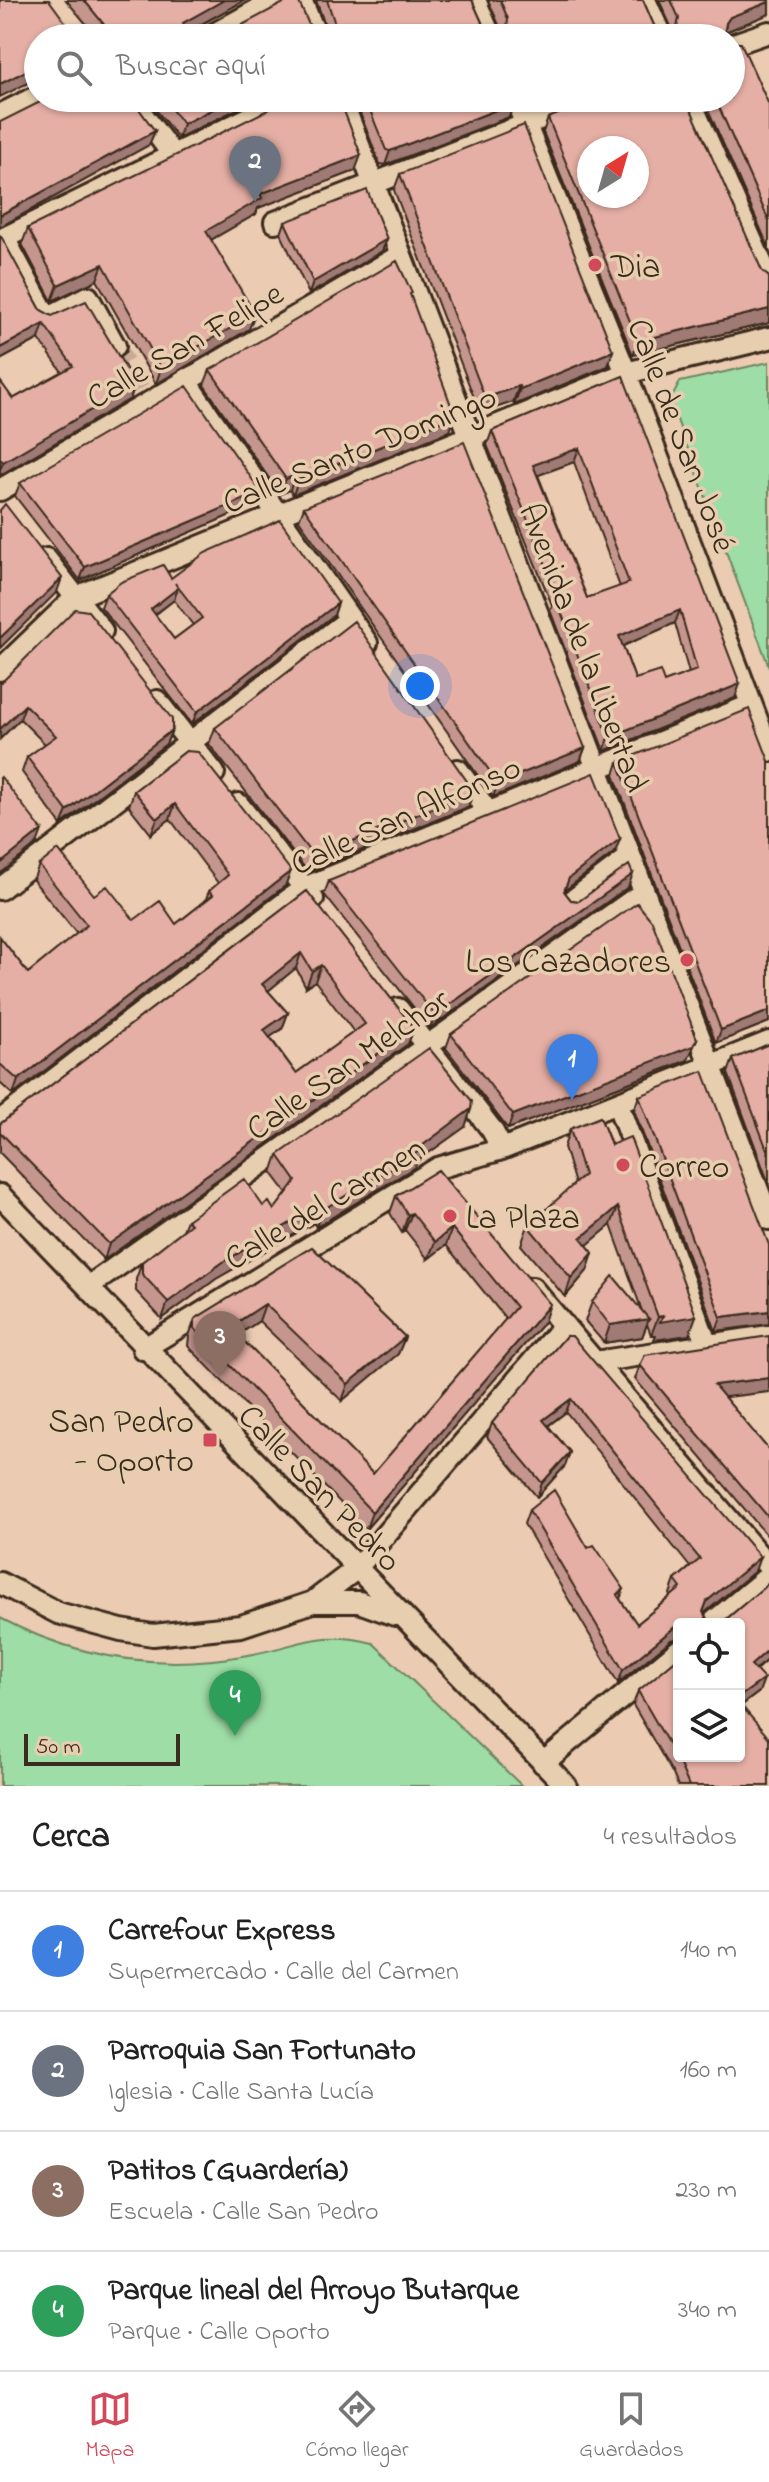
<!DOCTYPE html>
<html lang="es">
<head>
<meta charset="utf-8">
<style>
  :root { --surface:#fff; --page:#f2f2f2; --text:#222; --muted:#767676; --line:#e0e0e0; --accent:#d1495b }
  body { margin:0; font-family:"Indie Flower",sans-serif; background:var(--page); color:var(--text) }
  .controls { position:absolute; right:24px; bottom:24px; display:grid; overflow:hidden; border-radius:8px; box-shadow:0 2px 6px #0004 }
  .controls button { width:72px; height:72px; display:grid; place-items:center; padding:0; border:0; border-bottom:2px solid var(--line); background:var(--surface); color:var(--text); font:40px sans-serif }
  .compass { position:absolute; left:577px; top:136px; width:72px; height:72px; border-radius:50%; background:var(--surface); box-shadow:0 2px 6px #0004; rotate:37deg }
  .scale { position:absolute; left:24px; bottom:20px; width:156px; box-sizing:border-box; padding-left:8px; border:4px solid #3b2a1e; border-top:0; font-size:22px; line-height:28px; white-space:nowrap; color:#3b2a1e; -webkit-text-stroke:6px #e7ceaf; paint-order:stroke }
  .you { position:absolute; left:420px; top:686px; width:28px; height:28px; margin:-20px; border:6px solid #fff; border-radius:50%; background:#1a73e8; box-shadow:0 0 0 12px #1a73e833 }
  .badge { display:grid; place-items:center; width:52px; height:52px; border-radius:50%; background:var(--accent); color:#fff; font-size:26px; font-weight:700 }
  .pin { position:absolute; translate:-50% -66px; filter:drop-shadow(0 2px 4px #0008) }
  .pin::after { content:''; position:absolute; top:42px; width:28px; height:24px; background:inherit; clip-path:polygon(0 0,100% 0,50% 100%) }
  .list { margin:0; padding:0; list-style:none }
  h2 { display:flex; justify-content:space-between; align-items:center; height:104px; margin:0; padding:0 32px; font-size:34px }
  h2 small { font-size:26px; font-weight:400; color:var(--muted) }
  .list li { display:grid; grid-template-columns:52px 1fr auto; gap:24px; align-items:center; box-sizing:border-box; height:120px; padding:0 32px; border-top:2px solid var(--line) }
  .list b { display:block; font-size:30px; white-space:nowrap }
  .list p { margin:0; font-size:26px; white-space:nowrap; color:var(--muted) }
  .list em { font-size:26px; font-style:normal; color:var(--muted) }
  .icon { flex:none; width:44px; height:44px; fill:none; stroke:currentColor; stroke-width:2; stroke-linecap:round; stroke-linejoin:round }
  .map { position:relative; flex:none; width:769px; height:1786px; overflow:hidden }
  .search { position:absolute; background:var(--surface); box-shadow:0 2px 6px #0004; left:24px; right:24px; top:24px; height:88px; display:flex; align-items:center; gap:20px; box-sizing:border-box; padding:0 28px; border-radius:44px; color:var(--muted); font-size:30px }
  .sheet { height:584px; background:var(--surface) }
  nav { display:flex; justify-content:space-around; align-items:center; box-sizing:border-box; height:112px; border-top:2px solid var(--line); background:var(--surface); font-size:22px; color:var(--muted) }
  nav a { display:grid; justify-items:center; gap:4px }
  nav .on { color:var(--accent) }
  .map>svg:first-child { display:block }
  .green { fill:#9edda6; stroke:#6c8462; stroke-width:2 }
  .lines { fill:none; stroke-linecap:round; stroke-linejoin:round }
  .street-tunnel { stroke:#c8ab94; stroke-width:20; stroke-dasharray:20 10; stroke-linecap:butt }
  .street-casing { stroke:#3b2a1e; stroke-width:26 }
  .street { stroke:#e7ceaf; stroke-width:20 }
  .wall { fill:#c5968e; stroke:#3b2a1e; stroke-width:2; fill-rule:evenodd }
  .shaded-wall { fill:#a07a74; stroke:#3b2a1e; stroke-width:2 }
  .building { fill:#e5afa5; stroke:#3b2a1e; stroke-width:2; fill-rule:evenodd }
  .poi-dot { fill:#d1495b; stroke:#e7ceaf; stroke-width:3 }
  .labels { text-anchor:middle; stroke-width:7; stroke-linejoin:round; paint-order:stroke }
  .poi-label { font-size:34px; fill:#3b2a1e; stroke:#e7ceaf; text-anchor:start }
  .street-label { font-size:34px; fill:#3b2a1e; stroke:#e7ceaf }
</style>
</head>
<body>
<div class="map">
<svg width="769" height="1786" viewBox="0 0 769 1786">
  <rect width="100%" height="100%" fill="#ebcbb1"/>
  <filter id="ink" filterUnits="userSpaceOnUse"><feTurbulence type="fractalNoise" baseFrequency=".0125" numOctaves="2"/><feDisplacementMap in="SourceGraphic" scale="16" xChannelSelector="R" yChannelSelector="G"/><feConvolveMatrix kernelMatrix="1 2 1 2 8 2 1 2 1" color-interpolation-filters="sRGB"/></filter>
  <g filter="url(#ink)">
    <path class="green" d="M769 362V667L670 401 680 382Z
      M0 1618C78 1659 162 1671 248 1655 299 1646 319 1629 373 1643L522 1786H0Z"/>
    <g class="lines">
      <path class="street-tunnel" d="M115 346 147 402"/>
      <defs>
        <path id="street" d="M301 0 317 38
          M475 0 491 38
          M645 0 662 38
          M207 38 275 0
          M731 45 769 32
          M130 98 173 155
          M341 98 769 1219
          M515 98 626 373 769 751
          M689 98 769 280
          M0 115 38 96
          M275 222 593 98
          M4 238 47 318 88 297 115 346
          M0 240 289 98
          M184 379 367 643
          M0 490 401 255
          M46 559 102 631
          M0 670 76 597 626 373 769 338
          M157 701 214 773
          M458 770 488 812
          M238 804 313 899
          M0 889 350 619
          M572 901 630 857
          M398 1009 492 1130 502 1149
          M618 1105 707 1345
          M0 1121 304 888 751 705
          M0 1195 566 1786
          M88 1287 644 892
          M532 1288 769 1567
          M143 1349 438 1168 502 1149 769 1042
          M595 1362 769 1336
          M0 1583 58 1613 121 1630 153 1635 241 1626 313 1602 356 1569 564 1325
          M313 1602H359L395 1615
          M711 1624 769 1576
          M543 1763 679 1650"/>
      </defs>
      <use href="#street" class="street-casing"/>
      <use href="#street" class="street"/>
    </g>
    <path class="wall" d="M66 0H245L188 32 191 38H98Z
      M316 0H472L485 29 494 36H501L503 34 488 0H643L656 30 667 36 666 38H218L311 29 320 36H327L328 34Z
      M659 0H769V14L725 32 724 35 727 38H673L674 33Z
      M147 98H260L178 138Z
      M354 98H512L514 103 509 117 385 165 380 164Z
      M703 98H731L769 105V248Z
      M548 118 769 277V323L633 355 543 132Z
      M355 171 258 208 256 214 211 240 249 329 156 384 97 280 52 301 22 244 28 228Z
      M400 174 608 366 514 405 513 402 480 413 394 190Z
      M285 222 387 239 382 251 309 294 281 234Z
      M0 236 41 310 135 384 130 399 0 475V381L13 399 62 372 39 339 0 360Z
      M411 297 450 431 293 495 290 490 280 494 204 385 210 370Z
      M623 376 735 698 604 751 550 610 552 605 487 445 492 431ZM574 462 620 587 587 598 538 475ZM675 623 689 673 664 682 635 679 623 646Z
      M20 483 261 492 256 504 80 580 15 496Z
      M304 507 585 748 580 761 493 797 299 520Z
      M171 578 338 603 334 615 192 724 101 607 106 594ZM174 600 193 625 174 639 155 615Z
      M0 684 172 730 166 744 61 825 22 772 27 757 45 744 20 719 0 739Z
      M215 728 468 807 308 872 209 744Z
      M186 751 285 886 13 1095 0 1083V937L28 973 77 934 33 880 39 865 94 895 134 920 176 924 205 901 209 891 218 883 170 819 151 834 129 806 134 791Z
      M769 761V1022L716 1043 614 775 618 762Z
      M620 839 615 852 564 891 571 900 579 901 628 887 430 1028 324 894 329 881Z
      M307 891 414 1028 408 1044 104 1260 0 1153V1124ZM296 968 306 987 315 981 354 1032 296 1073 270 1037 282 1029 288 1013 268 991Z
      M451 1034 688 1060 508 1129 446 1048Z
      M769 1044V1184L728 1073 733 1059Z
      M639 1096 769 1245V1324L716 1331 634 1110Z
      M471 1109 465 1127 416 1162 415 1167 316 1227 314 1223 216 1279 162 1319 136 1291V1279L142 1262 183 1230 187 1220 263 1206 274 1210 287 1193 272 1173 278 1155Z
      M600 1117 689 1335 654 1340 656 1335H651L647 1324 642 1337 604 1343 585 1321 592 1302 642 1311 611 1225 587 1245 593 1253 587 1271 565 1297 521 1245 528 1226 575 1184 564 1147 570 1129Z
      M438 1170 544 1322 366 1529 188 1346 189 1336 195 1319 312 1247 405 1337 398 1354 342 1401 259 1321 238 1335 373 1474 506 1319 446 1245 428 1259 405 1230 402 1233 390 1213 396 1196Z
      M566 1336 755 1571 704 1613 707 1619 712 1623 724 1621 769 1583V1658L756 1670 759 1692 741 1706 769 1786H678L673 1774 633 1705 638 1691 739 1624H679V1638L671 1640 618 1683 524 1524 529 1510 588 1548 624 1589 620 1599 637 1624 671 1596 670 1594 675 1580 690 1567 566 1412 548 1426 570 1452 565 1466 537 1497 487 1437 492 1423Z
      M640 1365 724 1397 769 1450V1538L635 1379Z"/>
    <path class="shaded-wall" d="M224 0H245L178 37 183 23Z
      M769 2V14L725 32 726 23 730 17Z
      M118 28 114 38H108L110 32Z
      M687 28 683 38H674L676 33Z
      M38 65V78L0 97V84Z
      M235 98H260L178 138 183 124Z
      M532 98H542L531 102Z
      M514 103 509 117 385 165 390 151Z
      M155 131 149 145 0 227V215Z
      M361 155 355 171 258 208 256 214 200 246 206 231 260 194Z
      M387 239 382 251 309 294 313 282Z
      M103 264 97 280 52 301 58 285Z
      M769 309V323L633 355 638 341Z
      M255 314 249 329 156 384 161 368Z
      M44 324 39 339 0 360V348Z
      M613 351 608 366 514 405 520 389Z
      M135 384 130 399 0 475V470L3 462Z
      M519 386 513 402 480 413 485 398Z
      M455 416 450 431 293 495 298 480Z
      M579 448 574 462 528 479 533 465Z
      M295 475 290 490 280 494 286 479Z
      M261 492 256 504 80 580 85 567Z
      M62 578 57 592 0 648V638Z
      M178 588 174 600 146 621 151 609Z
      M338 603 334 615 192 724 197 712Z
      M680 610 675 623 614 650 619 636Z
      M740 684 735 698 604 751 609 737Z
      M25 705 20 719 0 739V729Z
      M172 730 166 744 61 825 67 811Z
      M585 748 580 761 493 797 498 783Z
      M474 791 468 807 308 872 314 857Z
      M175 804 170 819 151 834 157 819Z
      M42 830 37 844 0 874V864Z
      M620 839 615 852 564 891 569 878Z
      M291 871 285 886 13 1095 18 1080Z
      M633 874 628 887 430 1028 435 1015Z
      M301 953 296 968 257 1000 262 984Z
      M321 965 315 981 306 987 312 971Z
      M769 1011V1022L716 1043 721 1030Z
      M288 1013 282 1029 258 1045 264 1030Z
      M414 1028 408 1044 104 1260 109 1244Z
      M697 1039 688 1060 508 1129 513 1115Z
      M471 1109 465 1127 416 1162 415 1167 316 1227 322 1210 419 1148Z
      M320 1206 314 1223 216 1279 162 1319 168 1302 223 1262Z
      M618 1207 611 1225 574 1256 581 1238Z
      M412 1213 405 1230 402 1233 408 1215Z
      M452 1228 446 1245 428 1259 435 1242Z
      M593 1253 587 1271 565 1297 571 1278Z
      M265 1304 259 1321 224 1344 230 1327Z
      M550 1304 544 1322 366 1529 372 1512Z
      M769 1311V1324L716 1331 721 1317Z
      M663 1316H696L689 1335 654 1340 656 1335H651L658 1317Z
      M649 1319 642 1337 604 1343 610 1325Z
      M405 1337 398 1354 342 1401 348 1384Z
      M769 1378V1392L709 1399 714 1385Z
      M571 1399 566 1412 538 1433 543 1420Z
      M570 1452 565 1466 537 1497 542 1483Z
      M760 1557 755 1571 702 1615 707 1601Z
      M679 1625V1638L671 1640 618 1683 623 1670 676 1626Z
      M769 1649V1658L746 1678 751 1665Z
      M764 1679 759 1692 739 1707V1697Z"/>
    <path class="building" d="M0 0H49L71 30 82 35 84 38H38V65L0 84Z
      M84 0H224L183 23 191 38H123L118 28 110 32Z
      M289 0H298L311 29 320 36H327L335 24 327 0H472L485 29 494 36H501L507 31 508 19 500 0H643L656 30 667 36 663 38H218Z
      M671 0H769V2L730 17 726 23 724 35 727 38H691L687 28 676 33 679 18Z
      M731 41 733 43H741L769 105V221L715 98H731Z
      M48 98H131L155 131 0 215V122Z
      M163 98H235L183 124Z
      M292 98H339L361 155 260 194 262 198 206 231 255 314 161 368 103 264 58 285 28 228Z
      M365 98H512L514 103 390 151 386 150Z
      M598 98H686L762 271 769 277V309L638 341 548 118ZM589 148H637V196H589Z
      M524 125 613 351 520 389 519 386 485 398 400 174Z
      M367 190 387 239 313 282 285 222Z
      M0 236 2 238 41 310 52 316 86 301 135 384 3 462 0 458V381L13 399 73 366 44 324 0 348Z
      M397 261 412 293 410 294 455 416 298 480 295 475 286 479 210 370Z
      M623 376 740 684 609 737 555 596 558 595 492 431ZM579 448 629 583 587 598 533 465ZM680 610 697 670 664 682 660 671 635 679 619 636Z
      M187 386 261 492 85 567 20 483Z
      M464 442 585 748 498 783 304 507Z
      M5 504 62 578 0 638V510Z
      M280 520 338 603 197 712 106 594 121 582 163 565 171 578 205 553ZM175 583 202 618 174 639 151 609 178 588Z
      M75 609 88 611 172 719V730L67 811 27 757 56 736 25 705 0 729V684Z
      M354 621 474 791 314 857 215 728Z
      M749 709 769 761V1011L721 1030 618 762Z
      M186 751 198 752 291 871 18 1080 0 1064V937L28 973 87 925 39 865 58 850 94 895 107 886 134 920 160 901 176 924 213 895 209 891 228 875 175 804 157 819 134 791Z
      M594 773 620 839 569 878 564 891 571 900 579 901 629 865 633 874 435 1015 329 881Z
      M1 777 42 830 0 864V778Z
      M307 891 414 1028 109 1244 0 1132V1124ZM301 953 312 971 321 965 365 1024 296 1073 264 1030 288 1013 262 984Z
      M637 903 652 921 697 1039 693 1046 513 1115 451 1034Z
      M769 1044V1155L733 1059Z
      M429 1048 472 1101 471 1109 419 1148 421 1150 322 1210 320 1206 223 1262 168 1302 142 1274V1262L191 1224 187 1220 244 1179 263 1206 269 1202 274 1210 296 1181 278 1155Z
      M703 1071 769 1245V1311L721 1317 639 1096Z
      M600 1117 611 1145 630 1137 696 1316 660 1322 663 1316 658 1317 618 1207 581 1238 593 1253 571 1278 528 1226 584 1175 570 1129Z
      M438 1170 550 1304 372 1512 194 1328 195 1319 312 1247 405 1337 348 1384 265 1304 230 1327 373 1474 516 1307 452 1228 435 1242 412 1213 408 1215 396 1196Z
      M613 1276 649 1319 610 1325 592 1302Z
      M566 1336H572L760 1557 707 1601 703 1612 707 1619 712 1623 724 1621 769 1583V1649L751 1665 764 1679 739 1697V1624H679V1625L676 1626 623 1670 529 1510 554 1490 588 1548 594 1545 624 1589 617 1595 637 1624 681 1588 675 1580 700 1559 571 1399 543 1420 570 1452 542 1483 492 1423Z
      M769 1336V1378L714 1385 769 1450V1518L640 1365 645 1355Z
      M679 1657V1756H739V1703L769 1738V1786H689L678 1760 638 1691Z"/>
  </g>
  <g class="poi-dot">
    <circle cx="595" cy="265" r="8"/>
    <circle cx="687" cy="960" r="8"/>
    <circle cx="623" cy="1165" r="8"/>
    <circle cx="450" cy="1216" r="8"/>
    <rect x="202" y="1432" width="16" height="16" rx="4"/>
  </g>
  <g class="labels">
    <g class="poi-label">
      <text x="611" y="277">Dia</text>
      <text x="671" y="972" text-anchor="end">Los Cazadores</text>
      <text x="639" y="1177">Correo</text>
      <text x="466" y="1228">La Plaza</text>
      <text x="194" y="1432" text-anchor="end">San Pedro<tspan x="194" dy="39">- Oporto</tspan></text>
    </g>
    <g class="street-label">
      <text transform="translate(184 344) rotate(-30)" y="12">Calle San Felipe</text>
      <text transform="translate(683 435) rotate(69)" y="12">Calle de San José</text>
      <text transform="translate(359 448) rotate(-22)" y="12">Calle Santo Domingo</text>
      <text transform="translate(585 647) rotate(69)" y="12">Avenida de la Libertad</text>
      <text transform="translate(405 814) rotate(-24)" y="12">Calle San Alfonso</text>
      <text transform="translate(347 1063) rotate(-35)" y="12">Calle San Melchor</text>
      <text transform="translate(324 1202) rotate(-31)" y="12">Calle del Carmen</text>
      <text transform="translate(321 1487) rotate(46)" y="12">Calle San Pedro</text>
    </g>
  </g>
</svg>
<div class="controls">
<button><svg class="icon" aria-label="locate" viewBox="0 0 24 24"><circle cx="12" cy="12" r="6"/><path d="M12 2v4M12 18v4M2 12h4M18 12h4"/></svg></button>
<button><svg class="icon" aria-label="layers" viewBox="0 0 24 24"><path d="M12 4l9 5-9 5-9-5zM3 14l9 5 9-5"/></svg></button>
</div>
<svg class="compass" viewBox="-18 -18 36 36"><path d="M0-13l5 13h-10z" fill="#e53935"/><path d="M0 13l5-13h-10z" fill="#767676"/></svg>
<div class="scale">50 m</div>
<div class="you"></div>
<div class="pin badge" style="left:572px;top:1100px;background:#3f7fe0">1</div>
<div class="pin badge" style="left:255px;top:202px;background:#6b7280">2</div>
<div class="pin badge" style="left:220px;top:1377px;background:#8d6e63">3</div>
<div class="pin badge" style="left:235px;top:1736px;background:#2e9e5b">4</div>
<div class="search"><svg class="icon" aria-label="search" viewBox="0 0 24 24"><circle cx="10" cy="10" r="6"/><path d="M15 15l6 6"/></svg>Buscar aquí</div>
</div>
<section class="sheet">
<h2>Cerca<small>4 resultados</small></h2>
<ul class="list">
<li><span class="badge" style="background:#3f7fe0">1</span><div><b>Carrefour Express</b><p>Supermercado · Calle del Carmen</p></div><em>140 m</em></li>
<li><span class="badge" style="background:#6b7280">2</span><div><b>Parroquia San Fortunato</b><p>Iglesia · Calle Santa Lucía</p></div><em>160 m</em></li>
<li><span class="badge" style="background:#8d6e63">3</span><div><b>Patitos (Guardería)</b><p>Escuela · Calle San Pedro</p></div><em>230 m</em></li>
<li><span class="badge" style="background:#2e9e5b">4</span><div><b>Parque lineal del Arroyo Butarque</b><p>Parque · Calle Oporto</p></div><em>340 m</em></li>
</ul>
</section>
<nav>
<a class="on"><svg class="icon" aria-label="map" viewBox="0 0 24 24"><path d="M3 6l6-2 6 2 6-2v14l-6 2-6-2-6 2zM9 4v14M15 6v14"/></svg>Mapa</a>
<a><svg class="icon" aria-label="directions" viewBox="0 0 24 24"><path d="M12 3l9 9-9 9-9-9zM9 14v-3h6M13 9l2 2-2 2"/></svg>Cómo llegar</a>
<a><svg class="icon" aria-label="saved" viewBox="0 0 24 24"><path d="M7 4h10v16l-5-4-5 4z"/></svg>Guardados</a>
</nav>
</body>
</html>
